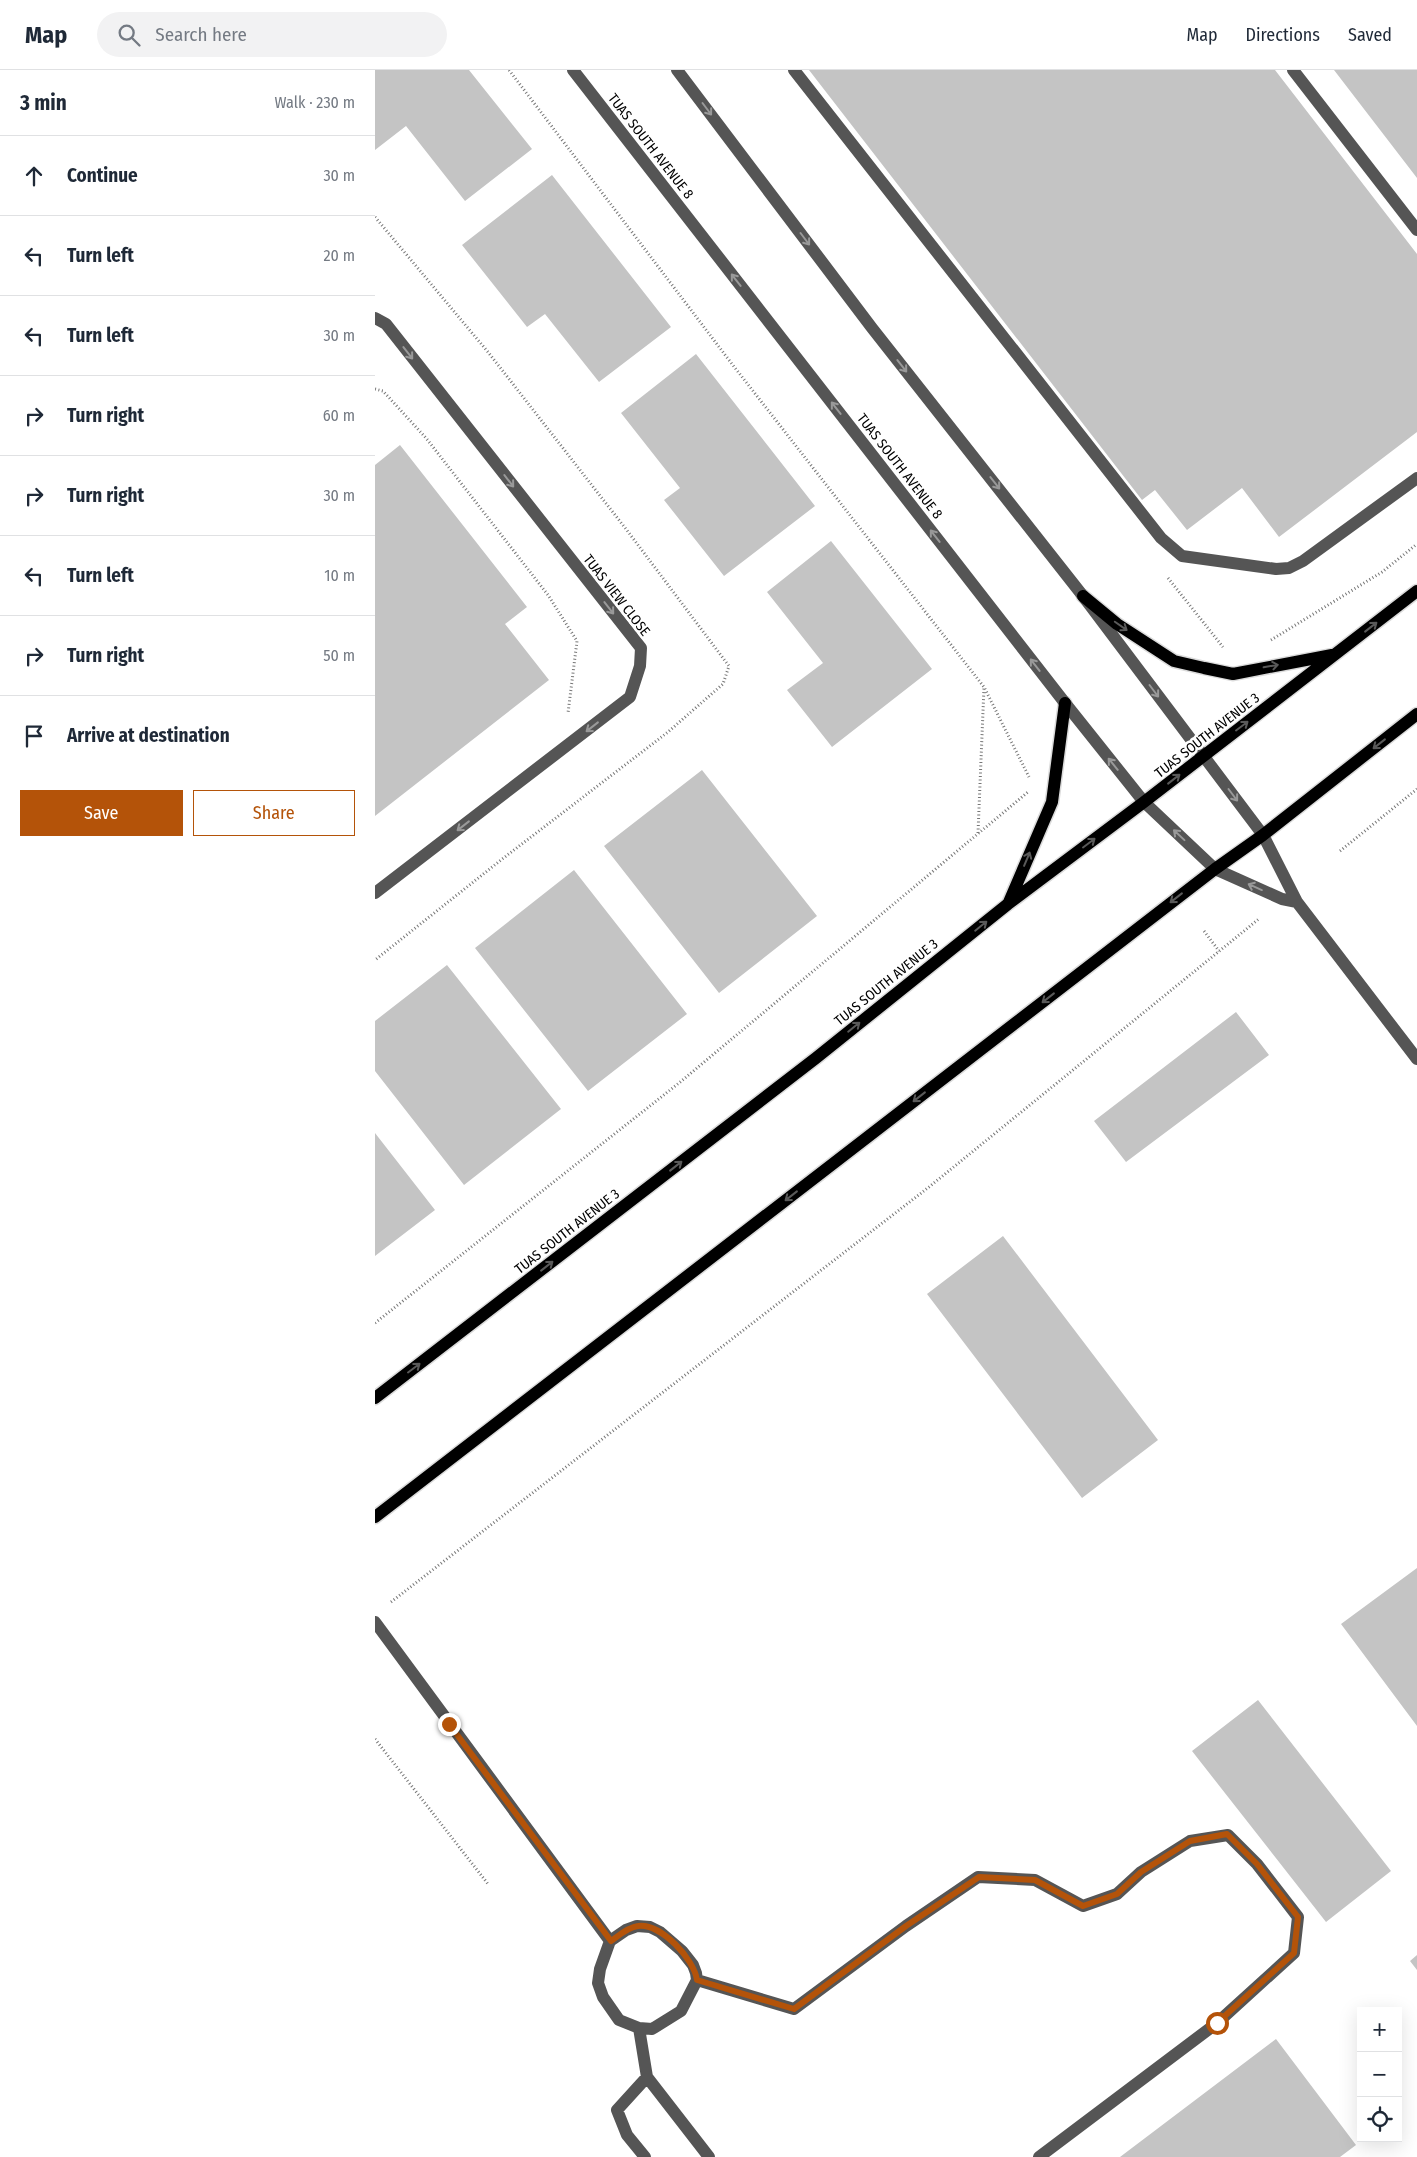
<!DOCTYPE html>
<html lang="en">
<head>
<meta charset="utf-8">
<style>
  :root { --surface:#fff; --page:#f2f2f3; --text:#1f2937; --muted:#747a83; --line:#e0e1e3; --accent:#b45309 }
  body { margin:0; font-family:"Fira Sans Condensed",sans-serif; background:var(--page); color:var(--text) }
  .controls { position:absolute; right:15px; bottom:15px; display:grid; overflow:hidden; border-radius:0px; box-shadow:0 5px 20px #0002 }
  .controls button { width:45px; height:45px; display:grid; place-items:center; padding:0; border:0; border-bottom:1px solid var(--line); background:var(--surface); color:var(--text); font:25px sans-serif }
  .stop { position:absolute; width:15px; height:15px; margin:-11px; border:4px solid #b45309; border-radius:50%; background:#fff }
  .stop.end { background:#b45309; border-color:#fff; box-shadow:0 1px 5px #0008 }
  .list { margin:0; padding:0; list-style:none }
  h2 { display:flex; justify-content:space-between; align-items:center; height:65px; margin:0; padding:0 20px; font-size:21px }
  h2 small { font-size:16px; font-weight:400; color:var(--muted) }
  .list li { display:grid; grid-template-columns:32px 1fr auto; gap:15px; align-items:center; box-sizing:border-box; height:80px; padding:0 20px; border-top:1px solid var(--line) }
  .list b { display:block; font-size:19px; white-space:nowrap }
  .list em { font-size:16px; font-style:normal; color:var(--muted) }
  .actions { display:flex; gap:10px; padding:15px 20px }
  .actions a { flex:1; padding:11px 0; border:1px solid var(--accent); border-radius:0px; text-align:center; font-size:18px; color:var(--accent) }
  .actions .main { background:var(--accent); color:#fff }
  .icon { flex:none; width:28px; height:28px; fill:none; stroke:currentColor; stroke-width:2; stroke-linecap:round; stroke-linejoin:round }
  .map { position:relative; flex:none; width:1042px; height:2087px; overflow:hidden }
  header { display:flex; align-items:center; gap:30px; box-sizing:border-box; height:70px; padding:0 25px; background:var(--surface); border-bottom:1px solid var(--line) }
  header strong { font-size:24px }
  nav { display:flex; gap:28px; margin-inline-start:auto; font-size:18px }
  .search { width:350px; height:45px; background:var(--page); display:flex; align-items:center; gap:12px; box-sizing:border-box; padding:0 18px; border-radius:28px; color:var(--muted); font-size:19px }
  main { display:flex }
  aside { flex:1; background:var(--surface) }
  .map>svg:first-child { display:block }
  .building { fill:#c4c4c4 }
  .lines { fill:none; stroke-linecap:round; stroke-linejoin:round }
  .major-casing { stroke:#dbdbdb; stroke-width:15 }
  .path { stroke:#777; stroke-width:3; stroke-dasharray:1 2.5; stroke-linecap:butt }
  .minor { stroke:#555; stroke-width:12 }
  .major { stroke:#000; stroke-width:12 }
  .oneway { stroke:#999 }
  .oneway2 { stroke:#595959 }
  .route { stroke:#b45309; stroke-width:6 }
  .labels { text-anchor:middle; stroke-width:5; stroke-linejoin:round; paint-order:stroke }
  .street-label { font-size:14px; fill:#000; stroke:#fff }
</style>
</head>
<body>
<header>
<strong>Map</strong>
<div class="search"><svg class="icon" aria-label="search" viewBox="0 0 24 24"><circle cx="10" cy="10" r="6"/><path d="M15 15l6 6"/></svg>Search here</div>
<nav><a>Map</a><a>Directions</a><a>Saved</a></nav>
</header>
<main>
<aside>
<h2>3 min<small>Walk · 230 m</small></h2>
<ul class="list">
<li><svg class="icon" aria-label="ahead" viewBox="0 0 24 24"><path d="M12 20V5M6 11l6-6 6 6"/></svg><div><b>Continue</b></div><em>30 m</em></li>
<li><svg class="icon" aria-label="left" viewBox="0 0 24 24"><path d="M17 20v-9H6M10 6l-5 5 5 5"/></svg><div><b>Turn left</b></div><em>20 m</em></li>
<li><svg class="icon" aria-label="left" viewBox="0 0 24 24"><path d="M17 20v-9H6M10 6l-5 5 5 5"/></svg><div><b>Turn left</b></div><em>30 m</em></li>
<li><svg class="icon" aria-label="right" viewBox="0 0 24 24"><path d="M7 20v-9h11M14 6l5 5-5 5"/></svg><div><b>Turn right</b></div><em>60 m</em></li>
<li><svg class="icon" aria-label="right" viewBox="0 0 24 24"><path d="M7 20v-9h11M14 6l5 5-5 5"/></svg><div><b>Turn right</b></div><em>30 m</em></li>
<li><svg class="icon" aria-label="left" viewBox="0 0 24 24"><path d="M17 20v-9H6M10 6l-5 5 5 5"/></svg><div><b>Turn left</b></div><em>10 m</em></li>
<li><svg class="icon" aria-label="right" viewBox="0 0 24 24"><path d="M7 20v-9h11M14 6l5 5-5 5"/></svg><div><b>Turn right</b></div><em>50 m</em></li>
<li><svg class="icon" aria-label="arrive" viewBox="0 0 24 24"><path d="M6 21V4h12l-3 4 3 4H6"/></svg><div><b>Arrive at destination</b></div></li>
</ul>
<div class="actions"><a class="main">Save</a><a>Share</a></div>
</aside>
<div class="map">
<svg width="1042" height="2087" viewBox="0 0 1042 2087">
  <rect width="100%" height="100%" fill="#fff"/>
  <path class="building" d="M0 0H94L157 79 90 131 31 56 0 80Z
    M434 0H900L1042 184V362L904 467 867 418 812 460 780 420 767 430Z
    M959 0H1042V108Z
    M177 105 296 257 224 312 170 244 152 257 87 175Z
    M321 284 440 436 349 506 289 430 305 418 246 343Z
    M25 375 152 537 130 554 174 610 0 746V395Z
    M456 471 557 599 457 677 412 620 448 593 392 522Z
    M327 700 442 846 344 923 229 776Z
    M199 800 312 944 213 1021 100 878Z
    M72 895 186 1039 89 1115 0 1001V951Z
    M861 942 894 985 751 1092 719 1051Z
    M0 1063 60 1140 0 1186Z
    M628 1166 783 1370 707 1428 552 1224Z
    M1042 1498V1656L966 1554Z
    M883 1630 1016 1801 951 1852 817 1681Z
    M1042 1885V1900L1035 1891Z
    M901 1969 981 2075 965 2087H745Z"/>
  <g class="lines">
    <defs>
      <path id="major" d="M708 526 742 554 799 591 829 598 858 604 957 585
        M634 832 677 732 690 633
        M0 1328 441 988 633 834 769 732 1042 521
        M0 1447 840 799 888 765 1042 644"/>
    </defs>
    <use href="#major" class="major-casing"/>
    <path class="path" d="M134 0 357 294 609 617 654 707
      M0 147 113 282 251 459 354 596 348 614 293 662 126 790 0 890
      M0 319 8 321 51 368 173 525 202 571 193 643
      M793 508 848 577
      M896 570 1007 502 1042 474
      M603 763 609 617
      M965 781 1042 719
      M829 861 844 881
      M0 1253 304 1013 653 722
      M16 1532 554 1117 885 848
      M0 1669 113 1814"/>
    <path class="minor" d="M198 0 690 633 769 732 840 799 907 829 922 832
      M302 0 497 258 708 526 888 765 922 832 1042 989
      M419 0 786 468 807 486 901 499 914 498 928 491 1042 408
      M918 0 1042 160
      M0 248 11 254 266 578 265 596 255 627 0 823
      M0 1552 235 1871
      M262 1856 275 1857 285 1862 307 1881 318 1895 321 1903 322 1910 306 1941 277 1959 264 1958 244 1950 228 1927 223 1913 225 1899 235 1871 251 1860Z
      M322 1910 419 1939 531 1856 603 1807 660 1810 708 1836 742 1824 766 1802 815 1771 853 1765 882 1794 923 1847 919 1883 842 1953 664 2087
      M264 1958 272 2007 334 2087
      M270 2087 252 2065 242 2040 272 2007"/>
    <use href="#major" class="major"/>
  </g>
  <defs><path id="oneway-shaft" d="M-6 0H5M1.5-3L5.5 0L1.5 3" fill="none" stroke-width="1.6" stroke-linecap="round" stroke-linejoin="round" transform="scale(1.25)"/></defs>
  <g class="oneway">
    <use href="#oneway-shaft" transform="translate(332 39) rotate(53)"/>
    <use href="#oneway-shaft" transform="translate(430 169) rotate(53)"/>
    <use href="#oneway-shaft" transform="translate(361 210) rotate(-128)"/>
    <use href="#oneway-shaft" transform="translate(33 283) rotate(52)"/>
    <use href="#oneway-shaft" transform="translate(527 296) rotate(52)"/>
    <use href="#oneway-shaft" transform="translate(461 338) rotate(-128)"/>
    <use href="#oneway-shaft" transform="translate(134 411) rotate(52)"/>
    <use href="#oneway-shaft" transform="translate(620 413) rotate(52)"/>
    <use href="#oneway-shaft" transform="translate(560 466) rotate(-128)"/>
    <use href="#oneway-shaft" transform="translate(234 538) rotate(52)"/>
    <use href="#oneway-shaft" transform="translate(660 595) rotate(-128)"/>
    <use href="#oneway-shaft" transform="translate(779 621) rotate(53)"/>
    <use href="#oneway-shaft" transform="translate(217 657) rotate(142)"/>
    <use href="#oneway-shaft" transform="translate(738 694) rotate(-129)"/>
    <use href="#oneway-shaft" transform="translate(858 725) rotate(53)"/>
    <use href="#oneway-shaft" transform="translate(88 756) rotate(142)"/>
    <use href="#oneway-shaft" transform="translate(804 765) rotate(-137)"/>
    <use href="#oneway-shaft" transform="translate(880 817) rotate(-156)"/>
  </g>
  <g class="oneway2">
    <use href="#oneway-shaft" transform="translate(746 556) rotate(35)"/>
    <use href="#oneway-shaft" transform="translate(996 557) rotate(-38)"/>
    <use href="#oneway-shaft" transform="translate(896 596) rotate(-10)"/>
    <use href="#oneway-shaft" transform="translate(867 656) rotate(-37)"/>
    <use href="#oneway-shaft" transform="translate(1004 674) rotate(142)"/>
    <use href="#oneway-shaft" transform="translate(799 709) rotate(-38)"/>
    <use href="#oneway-shaft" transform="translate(714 773) rotate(-37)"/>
    <use href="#oneway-shaft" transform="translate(652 789) rotate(-67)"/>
    <use href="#oneway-shaft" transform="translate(801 828) rotate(142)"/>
    <use href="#oneway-shaft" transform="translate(606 856) rotate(-39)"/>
    <use href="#oneway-shaft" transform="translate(673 928) rotate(142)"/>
    <use href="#oneway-shaft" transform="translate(479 957) rotate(-39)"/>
    <use href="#oneway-shaft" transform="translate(544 1027) rotate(142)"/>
    <use href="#oneway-shaft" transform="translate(301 1096) rotate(-38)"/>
    <use href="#oneway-shaft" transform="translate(416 1126) rotate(142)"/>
    <use href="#oneway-shaft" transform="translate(172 1196) rotate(-38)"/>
    <use href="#oneway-shaft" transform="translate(39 1298) rotate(-37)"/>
  </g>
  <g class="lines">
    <path class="route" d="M74 1654 236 1871C243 1866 253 1857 263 1856 286 1853 319 1889 322 1910L419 1939 531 1856 604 1807 660 1810 708 1836 742 1824 766 1802 815 1771 852 1764 882 1794 923 1847 919 1883 842 1953"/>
  </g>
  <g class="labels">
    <g class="street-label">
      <text transform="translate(276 76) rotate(52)" y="5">TUAS SOUTH AVENUE 8</text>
      <text transform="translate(525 396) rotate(52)" y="5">TUAS SOUTH AVENUE 8</text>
      <text transform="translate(242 525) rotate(52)" y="5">TUAS VIEW CLOSE</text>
      <text transform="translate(832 665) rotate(-38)" y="5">TUAS SOUTH AVENUE 3</text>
      <text transform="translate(511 912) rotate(-39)" y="5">TUAS SOUTH AVENUE 3</text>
      <text transform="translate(192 1161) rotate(-38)" y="5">TUAS SOUTH AVENUE 3</text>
    </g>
  </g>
</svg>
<div class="controls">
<button>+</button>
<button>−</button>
<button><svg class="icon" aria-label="locate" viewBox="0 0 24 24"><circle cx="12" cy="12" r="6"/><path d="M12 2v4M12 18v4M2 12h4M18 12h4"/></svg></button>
</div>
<div class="stop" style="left:842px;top:1953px"></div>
<div class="stop end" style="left:74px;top:1654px"></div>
</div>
</main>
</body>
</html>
